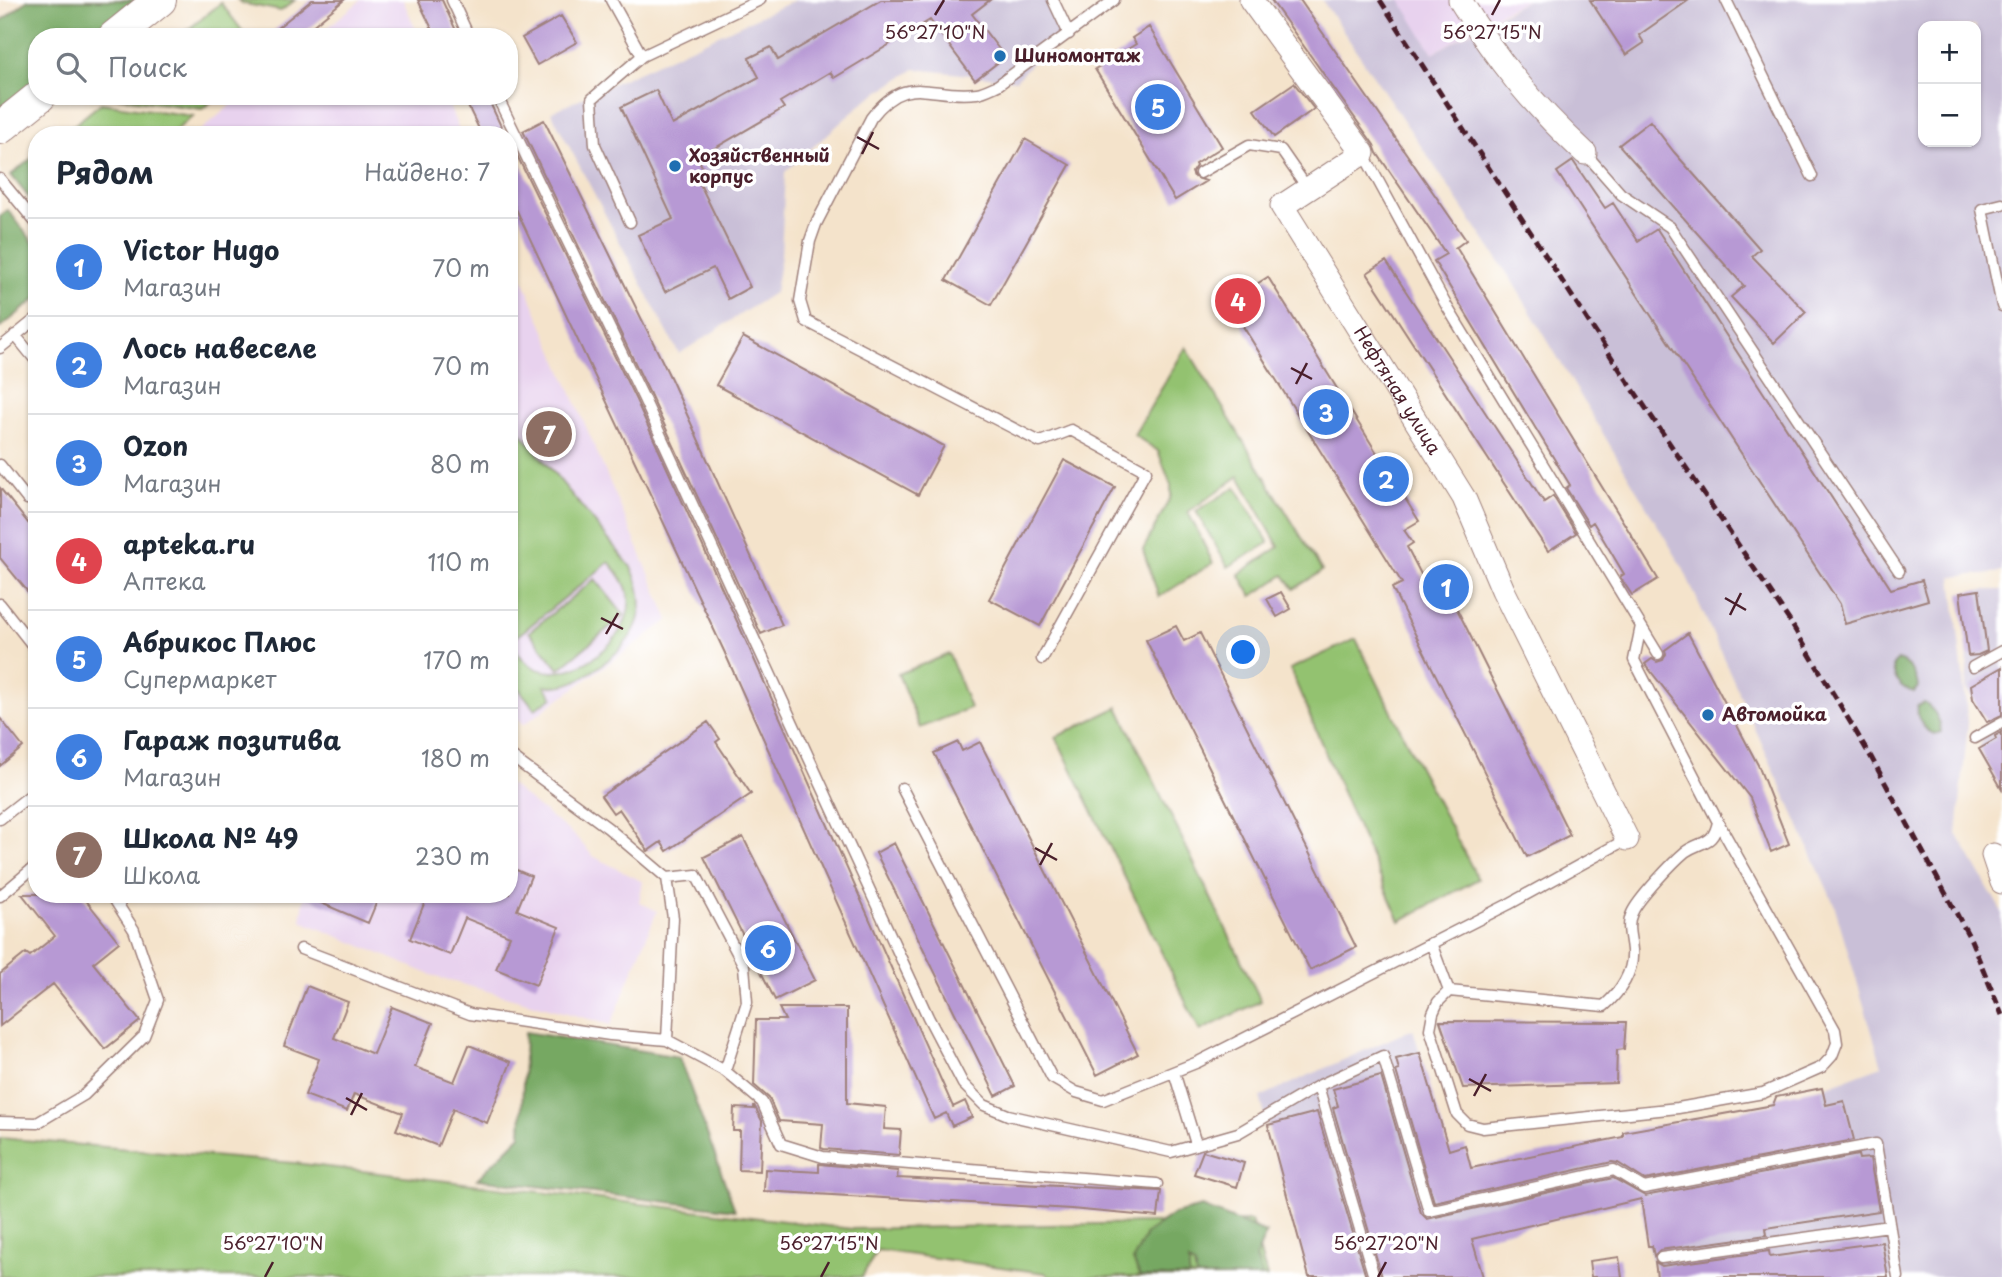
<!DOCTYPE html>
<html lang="ru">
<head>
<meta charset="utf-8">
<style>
  :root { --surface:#fff; --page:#f6f6f7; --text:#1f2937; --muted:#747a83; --line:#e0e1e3; --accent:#1f6fb2 }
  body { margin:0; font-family:"Playpen Sans",sans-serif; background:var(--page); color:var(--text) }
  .controls { position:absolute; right:21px; top:21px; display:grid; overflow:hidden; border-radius:14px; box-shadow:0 2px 5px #0004 }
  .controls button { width:63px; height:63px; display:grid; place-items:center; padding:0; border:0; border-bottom:2px solid var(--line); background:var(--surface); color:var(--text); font:35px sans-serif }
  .you { position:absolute; left:1244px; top:653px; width:24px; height:24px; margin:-18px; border:5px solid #fff; border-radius:50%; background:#1a73e8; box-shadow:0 0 0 10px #1a73e833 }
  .badge { display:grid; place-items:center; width:46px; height:46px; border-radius:50%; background:var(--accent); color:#fff; font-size:23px; font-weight:700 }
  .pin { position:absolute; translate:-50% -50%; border:4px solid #fff; box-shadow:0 2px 7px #0006 }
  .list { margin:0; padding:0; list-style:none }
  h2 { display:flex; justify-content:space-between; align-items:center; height:91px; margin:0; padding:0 28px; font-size:30px }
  h2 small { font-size:23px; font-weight:400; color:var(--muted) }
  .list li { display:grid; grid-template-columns:46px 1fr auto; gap:21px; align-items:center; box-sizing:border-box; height:98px; padding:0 28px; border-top:2px solid var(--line) }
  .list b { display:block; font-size:26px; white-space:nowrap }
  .list p { margin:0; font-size:23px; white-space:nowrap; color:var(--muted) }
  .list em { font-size:23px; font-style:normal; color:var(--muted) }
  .icon { flex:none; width:38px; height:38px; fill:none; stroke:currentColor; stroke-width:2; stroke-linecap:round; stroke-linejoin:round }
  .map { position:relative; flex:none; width:2002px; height:1277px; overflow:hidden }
  .search { position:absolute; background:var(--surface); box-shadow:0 2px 5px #0004; left:28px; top:28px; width:490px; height:77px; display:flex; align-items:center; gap:18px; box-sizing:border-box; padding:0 24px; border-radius:28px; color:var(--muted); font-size:26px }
  .panel { position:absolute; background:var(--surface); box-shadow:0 2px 5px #0004; left:28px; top:126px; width:490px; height:777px; border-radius:28px }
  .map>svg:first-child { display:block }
  .built { fill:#e8d2ee }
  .industrial { fill:#c9bfd7; fill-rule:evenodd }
  .green { fill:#93c270; stroke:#6e704e; stroke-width:2; fill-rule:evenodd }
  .forest { fill:#76a862; stroke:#606446; stroke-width:2 }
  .building { fill:#b799d4 }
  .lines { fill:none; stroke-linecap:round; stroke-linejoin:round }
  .lane-casing { stroke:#9f817b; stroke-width:13 }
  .street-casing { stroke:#9f817b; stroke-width:25 }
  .secondary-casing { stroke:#9f817b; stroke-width:34 }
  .lane { stroke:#fff; stroke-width:10 }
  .street { stroke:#fff; stroke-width:23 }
  .secondary { stroke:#fff; stroke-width:32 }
  .rail { stroke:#4a1f2b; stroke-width:5; stroke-dasharray:10 5; stroke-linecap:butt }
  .ticks { fill:none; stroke:#4a1f2b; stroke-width:2.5 }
  .poi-dot { fill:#1f6fb2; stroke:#fff; stroke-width:2.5 }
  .labels { text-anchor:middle; stroke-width:7; stroke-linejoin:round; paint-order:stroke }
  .poi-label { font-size:18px; font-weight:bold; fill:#4a1f2b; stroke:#fff; text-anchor:start }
  .street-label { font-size:18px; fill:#4a1f2b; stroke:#fff }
  .ticks-label { font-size:18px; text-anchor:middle; fill:#4a1f2b; stroke:#fff; stroke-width:7; stroke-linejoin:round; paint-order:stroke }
</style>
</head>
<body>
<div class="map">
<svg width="2002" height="1277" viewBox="0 0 2002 1277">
  <rect width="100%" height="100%" fill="#fff"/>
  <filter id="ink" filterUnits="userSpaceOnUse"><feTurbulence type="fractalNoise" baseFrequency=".0143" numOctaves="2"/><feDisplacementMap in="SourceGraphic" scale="14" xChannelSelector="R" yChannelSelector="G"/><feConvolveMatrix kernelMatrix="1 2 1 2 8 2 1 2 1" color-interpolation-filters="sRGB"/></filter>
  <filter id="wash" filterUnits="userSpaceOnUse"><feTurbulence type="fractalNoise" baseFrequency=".00686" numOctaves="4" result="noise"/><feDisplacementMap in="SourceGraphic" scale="28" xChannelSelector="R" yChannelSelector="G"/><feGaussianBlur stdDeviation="1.57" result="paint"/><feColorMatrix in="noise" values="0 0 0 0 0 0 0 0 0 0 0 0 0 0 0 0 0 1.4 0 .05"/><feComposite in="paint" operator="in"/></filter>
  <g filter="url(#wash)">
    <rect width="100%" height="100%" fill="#f4e3cb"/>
    <path class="built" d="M361 0H403L419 37H316Z
      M1399 0H1527L1505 11 1433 53Z
      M242 96H445L461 135H195Z
      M509 247 669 620 523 725 509 709Z
      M509 784 575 836 593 856 643 882 639 902 657 911 611 1025 436 977 301 921 305 894H509Z"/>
    <path class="industrial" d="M795 0H1049L1066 26 1016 80 915 69 866 100 785 172 781 256 775 292 679 354 551 112Z
      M1322 0H1400L1433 53 1527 0H2002V572L1952 577 1968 723 1957 834 2002 912V1277H1657L1648 1246 1641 1200 1472 1239 1483 1277H1309L1260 1097 1413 1029 1449 1150 1465 1145 1471 1168 1623 1137V1132L1773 1105 1776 1097 1822 1088 1882 1066 1834 904 1683 568 1511 279ZM1923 26H1976V142H1923Z
      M1979 590H2002V789L1979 749 1988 724 1966 688 1968 656 1960 593Z"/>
    <path class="green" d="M238 0H295L281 11 241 3Z
      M221 3 247 37H179Z
      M109 96H219L202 109Z
      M101 103 193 116 170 135H62Z
      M1186 347 1322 571 1294 589 1284 575 1252 596 1239 574 1279 547 1239 476 1188 512 1213 563 1159 597 1143 550 1171 496V485L1158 451 1134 435Z
      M509 418 631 567C653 610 636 640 600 666 582 679 568 688 545 686L553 697 535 709 509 677ZM609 562C618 572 628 585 629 599 632 639 574 684 537 669 525 664 517 652 510 642Z
      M1236 487 1269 543 1228 567 1196 511Z
      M595 579 624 615 559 669 529 632Z
      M1356 639 1418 765 1478 879 1400 921 1345 799 1290 669Z
      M949 654 970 708 920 728 898 674Z
      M1118 707 1261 1001 1200 1031 1056 737Z
      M0 1138 294 1163 852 1229 1251 1221 1267 1277H1050L1045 1273 877 1250 862 1277H0Z"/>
    <path class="forest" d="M28 0H136L90 37H37V80L0 110V22Z
      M37 154V208L11 175Z
      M8 210 37 247V298L0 328V216Z
      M1898 660C1909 664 1917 675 1918 687L1914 692C1900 688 1893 679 1893 665Z
      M1924 703C1934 709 1940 719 1941 732L1935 734C1924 731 1916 718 1917 706Z
      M525 1032 679 1057 735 1210 477 1179 521 1135Z
      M1202 1207 1266 1233 1256 1257 1262 1277H1197L1194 1266 1189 1262V1277H1140L1133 1260 1146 1234 1174 1214Z"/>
    <g id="blocks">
      <path class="building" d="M312 0H344L299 37H266Z
        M418 0H442L459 37H436Z
        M881 0H990L972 14 1005 57 975 80 930 20 834 78 830 72 780 102 784 108 698 158 705 173 697 178 750 287 728 299 713 268 665 292 638 235 673 219 621 107 656 90 672 125 759 77 749 58 771 47 778 60Z
        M1271 0H1300L1466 240 1454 249 1456 247 1658 579 1632 595 1620 577 1624 574 1593 522 1589 525 1566 488 1570 485 1434 261 1446 254 1377 153 1374 145Z
        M1590 0H1689L1639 35 1644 43 1626 55Z
        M561 16 577 42 537 65 522 38Z
        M1149 27 1222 147 1195 164 1196 166 1192 172 1194 177 1206 181 1175 200 1095 69 1136 44 1132 38Z
        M1294 83 1314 109 1274 137 1255 110Z
        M463 96H487L505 135H482Z
        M544 120 671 379 782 625 761 634 650 394 523 131Z
        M1650 121 1674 152 1760 249 1752 256 1806 312 1774 343 1731 297 1744 286 1619 145Z
        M509 139 636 400 746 641 953 1107 965 1101 972 1117 952 1126 946 1113 934 1119 724 651 509 194Z
        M1025 139 1070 165 991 305 946 280Z
        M1573 161 1605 208 1613 203 1638 241 1657 229 1891 589 1922 580 1928 600 1845 624 1840 604 1557 172Z
        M1386 261 1544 502 1553 496 1576 533 1548 551 1367 273Z
        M1268 277 1419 521 1404 530 1413 543 1407 547 1426 584 1441 577 1570 835 1527 857 1392 588 1402 583 1228 302Z
        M743 337 944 446 918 495 716 385Z
        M1064 460 1115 487 1040 626 989 599Z
        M0 488 37 534V603L0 558Z
        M1979 590 1987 651 1978 655 1968 656 1960 593Z
        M1281 592 1291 609 1277 617 1267 599Z
        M1176 626 1184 641 1200 633 1356 947 1310 970 1146 640Z
        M1688 633 1758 765 1789 844 1771 852 1750 798 1645 664 1652 659 1657 662 1663 660 1666 654 1665 650Z
        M2002 667V715L1987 722 1973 699 1971 685Z
        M0 718 23 747 0 766Z
        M708 722 720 739 716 742 751 794 667 851 661 842 648 851 619 809 613 813 601 796Z
        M2002 732V789L1979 749 1996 739 1995 736Z
        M958 742 962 751 980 742 1138 1054 1097 1075 934 753Z
        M743 837 815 980 775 1000 704 857Z
        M894 843 1015 1086 996 1096 876 853Z
        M509 867 531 876 517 910 559 927 536 985 496 969 510 936 465 918 450 955 410 939 428 894H509Z
        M22 894H81L119 942 93 963 140 1021 105 1049 53 984 0 1026V974L26 953 30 956 55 936Z
        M300 894H380L368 923Z
        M307 986 348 1002 334 1038 373 1054 392 1007 433 1023 415 1067 454 1082 469 1045 511 1062 487 1123 453 1109 438 1146 396 1130 403 1113 354 1094 347 1111 305 1095 319 1059 284 1046Z
        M779 1008H847V1103L886 1107 884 1129 901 1130 899 1155 824 1149 821 1148 823 1124 779 1121 769 1098 754 1085 756 1020H785Z
        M1440 1021 1626 1022 1624 1049 1617 1050 1616 1083 1463 1088Z
        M1420 1053 1449 1150 1465 1145 1471 1168 1623 1137V1132L1773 1105 1776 1097 1822 1088 1826 1105 1844 1101 1854 1140 1645 1180 1618 1163 1612 1162 1434 1202 1396 1071 1399 1070 1396 1059Z
        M1381 1076 1421 1213 1427 1219 1613 1178 1645 1196 1858 1155 1859 1159 1870 1158 1879 1211 1766 1228 1767 1235 1660 1250 1654 1256 1652 1246H1648L1641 1199 1472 1239 1483 1277H1382L1333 1108 1338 1106 1333 1089Z
        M754 1105 762 1121 760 1171 739 1170 740 1131H733L734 1108 754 1109Z
        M1317 1112 1366 1277H1309L1268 1125Z
        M1203 1151 1244 1163 1237 1187 1194 1174Z
        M819 1164 898 1171 897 1178 1161 1191 1158 1217 1071 1209 764 1191 765 1169 819 1172Z
        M1882 1242 1888 1277H1657L1655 1262 1662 1266 1769 1251 1770 1257Z
        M1619 1257 1622 1277H1591L1589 1261Z"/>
    </g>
  </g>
  <g filter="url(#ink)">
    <use href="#blocks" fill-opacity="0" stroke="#9f817b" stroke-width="2"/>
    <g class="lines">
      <defs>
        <path id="lane" d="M452 0 469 37
          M611 0 642 56
          M1053 0 1069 34
          M1726 0 1812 176
          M497 96 643 397 928 1017 963 1084 984 1105 1008 1115 1171 1152 1238 1133 1318 1086 1383 1056 1429 1211 1614 1170 1644 1188 1876 1144 1898 1277
          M1363 153 1446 305 1658 654
          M1585 153 1621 194 1670 227 1899 571
          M1200 173 1249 145 1281 150 1308 189
          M0 179 37 224
          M2002 204 1982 209 2002 306
          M630 222 595 145 592 99 642 56 760 0
          M15 335 37 362
          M0 348 37 318
          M0 465 27 499 37 492
          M0 604 37 651
          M1042 659 1146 471 1071 430 1040 442 806 321 800 301 810 241 816 224 871 118C907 71 930 99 977 93 984 92 991 88 998 85L1114 0
          M1973 667 2002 651
          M1975 738 2002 723
          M509 755 608 828 667 878 673 918 667 1040
          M902 788 1052 1078 1076 1092 1103 1100 1198 1062 1509 904 1627 839
          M0 819 37 790
          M667 878 696 875 744 966 747 1002 725 1071 762 1102 781 1144 823 1157 1157 1184
          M0 896 37 865
          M1431 943 1449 991 1604 1006C1620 992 1634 972 1632 950 1631 937 1626 926 1632 913 1638 899 1673 862 1685 852 1702 840 1713 846 1718 822
          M301 949 470 1014 610 1035 667 1040 725 1071
          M1449 991 1438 1002 1433 1013 1430 1029 1457 1114 1467 1124 1483 1128 1678 1108 1763 1093 1822 1067 1832 1056 1837 1043 1835 1030 1718 822 1634 660 1641 626
          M1174 1072 1196 1144
          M1318 1086 1374 1277
          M0 1122 37 1123 84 1095 144 1036 158 1000 134 930 111 894
          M1661 1258 1889 1226"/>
        <g id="street">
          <path id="s1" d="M1251 0 1363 153 1282 206 1464 498 1503 590 1627 839"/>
          <path d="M1460 0C1497 61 1533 105 1585 153"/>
          <path d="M1993 855 2002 882"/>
        </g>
        <path id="secondary" d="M114 37 160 0
          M0 128 40 96"/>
      </defs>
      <use href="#lane" class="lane-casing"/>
      <use href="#street" class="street-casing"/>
      <use href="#secondary" class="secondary-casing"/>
      <use href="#lane" class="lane"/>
      <use href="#street" class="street"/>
      <use href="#secondary" class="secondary"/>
      <path class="rail" d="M1380 0 1614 361 1791 623 1871 757 1971 940 2002 1015"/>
    </g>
  </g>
  <path class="ticks" d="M935 15 944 0M1492 15 1500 0M857 137 879 149M862 154 873 132M1291 368 1312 379M1296 384 1307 363M1725 598 1746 610M1730 615 1741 593M601 618 623 629M606 634 618 613M1035 848 1057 860M1040 865 1052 843M1469 1079 1491 1091M1474 1096 1486 1074M346 1098 367 1110M351 1115 362 1093M265 1277 273 1262M821 1277 829 1262M1378 1277 1386 1262"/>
  <g class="poi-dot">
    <circle cx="1000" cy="56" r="7"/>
    <circle cx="675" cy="166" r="7"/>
    <circle cx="1708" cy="715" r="7"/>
  </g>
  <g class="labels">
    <g class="poi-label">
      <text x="1014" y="62">Шиномонтаж</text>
      <text x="689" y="162">Хозяйственный<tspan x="689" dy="21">корпус</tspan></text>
      <text x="1722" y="721">Автомойка</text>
    </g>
    <g class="street-label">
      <text dy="6" stroke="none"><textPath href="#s1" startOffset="504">Нефтяная улица</textPath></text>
    </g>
  </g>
  <g class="ticks-label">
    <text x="935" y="39">56°27'10"N</text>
    <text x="1492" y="39">56°27'15"N</text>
    <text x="273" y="1250">56°27'10"N</text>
    <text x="829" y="1250">56°27'15"N</text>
    <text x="1386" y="1250">56°27'20"N</text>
  </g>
</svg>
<div class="controls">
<button>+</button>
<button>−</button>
</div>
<div class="you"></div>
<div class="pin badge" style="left:1446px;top:587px;background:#3f7fe0">1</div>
<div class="pin badge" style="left:1386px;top:479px;background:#3f7fe0">2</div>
<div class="pin badge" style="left:1326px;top:412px;background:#3f7fe0">3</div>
<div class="pin badge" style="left:1238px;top:301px;background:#e0444e">4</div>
<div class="pin badge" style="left:1158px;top:107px;background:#3f7fe0">5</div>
<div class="pin badge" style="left:768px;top:948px;background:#3f7fe0">6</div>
<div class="pin badge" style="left:549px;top:434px;background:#8d6e63">7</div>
<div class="search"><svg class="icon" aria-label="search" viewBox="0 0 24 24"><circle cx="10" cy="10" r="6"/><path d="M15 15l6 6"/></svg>Поиск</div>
<section class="panel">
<h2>Рядом<small>Найдено: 7</small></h2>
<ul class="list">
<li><span class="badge" style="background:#3f7fe0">1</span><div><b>Victor Hugo</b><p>Магазин</p></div><em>70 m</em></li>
<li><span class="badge" style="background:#3f7fe0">2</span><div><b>Лось навеселе</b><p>Магазин</p></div><em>70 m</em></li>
<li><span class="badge" style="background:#3f7fe0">3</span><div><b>Ozon</b><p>Магазин</p></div><em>80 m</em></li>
<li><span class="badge" style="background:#e0444e">4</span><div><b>apteka.ru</b><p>Аптека</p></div><em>110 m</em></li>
<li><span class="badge" style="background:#3f7fe0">5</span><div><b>Абрикос Плюс</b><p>Супермаркет</p></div><em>170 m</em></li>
<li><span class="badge" style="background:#3f7fe0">6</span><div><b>Гараж позитива</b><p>Магазин</p></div><em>180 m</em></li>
<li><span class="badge" style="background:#8d6e63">7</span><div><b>Школа № 49</b><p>Школа</p></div><em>230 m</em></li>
</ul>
</section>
</div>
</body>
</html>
